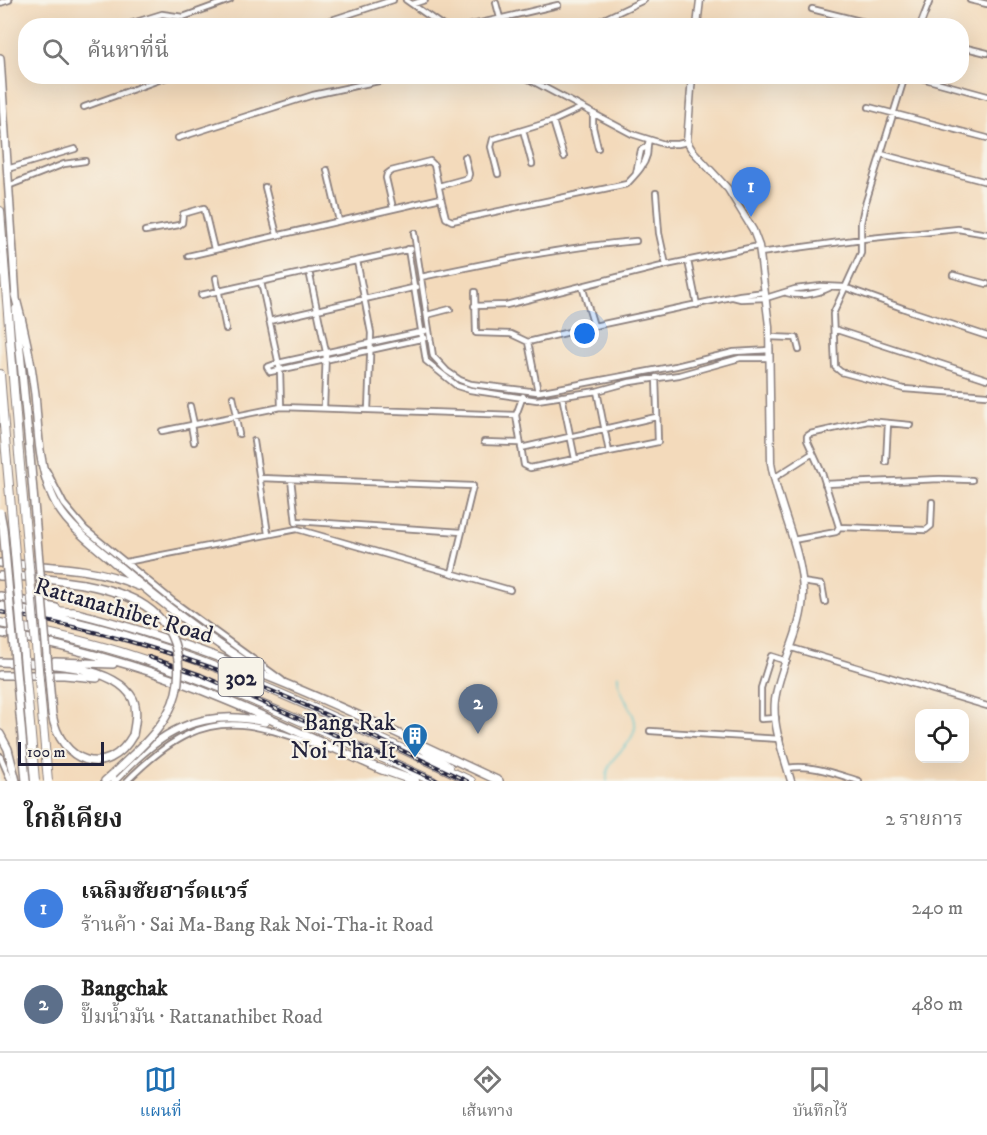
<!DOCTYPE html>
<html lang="th">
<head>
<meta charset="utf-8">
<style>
  :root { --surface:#fff; --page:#f6f6f6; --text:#222; --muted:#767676; --line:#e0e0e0; --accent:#1f6fb2 }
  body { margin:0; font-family:"IM FELL DW Pica","Noto Serif Thai",serif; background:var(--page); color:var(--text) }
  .controls { position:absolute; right:18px; bottom:18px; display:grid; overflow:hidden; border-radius:12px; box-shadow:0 6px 24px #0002 }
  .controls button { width:54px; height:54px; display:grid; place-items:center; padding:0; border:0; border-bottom:2px solid var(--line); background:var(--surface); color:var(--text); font:30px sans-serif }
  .scale { position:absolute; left:18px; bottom:15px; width:86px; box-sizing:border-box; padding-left:6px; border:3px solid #22223b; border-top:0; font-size:16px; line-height:21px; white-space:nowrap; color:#22223b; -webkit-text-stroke:4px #f7f3e8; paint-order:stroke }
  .you { position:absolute; left:585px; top:334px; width:21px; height:21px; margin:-15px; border:4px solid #fff; border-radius:50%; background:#1a73e8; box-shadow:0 0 0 9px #1a73e833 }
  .badge { display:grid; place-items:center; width:39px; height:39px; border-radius:50%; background:var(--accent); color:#fff; font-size:20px; font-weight:700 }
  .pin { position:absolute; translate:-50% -50px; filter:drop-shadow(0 2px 3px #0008) }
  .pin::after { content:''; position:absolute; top:32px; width:21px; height:18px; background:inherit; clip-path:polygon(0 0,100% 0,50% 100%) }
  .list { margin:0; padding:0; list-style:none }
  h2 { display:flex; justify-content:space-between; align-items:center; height:78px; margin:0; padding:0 24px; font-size:26px }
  h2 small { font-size:20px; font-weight:400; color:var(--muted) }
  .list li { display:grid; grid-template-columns:39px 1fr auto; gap:18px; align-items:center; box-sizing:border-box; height:96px; padding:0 24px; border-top:2px solid var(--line) }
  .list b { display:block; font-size:22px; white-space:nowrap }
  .list p { margin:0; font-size:20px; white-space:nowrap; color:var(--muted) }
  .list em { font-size:20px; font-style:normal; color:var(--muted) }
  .icon { flex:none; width:33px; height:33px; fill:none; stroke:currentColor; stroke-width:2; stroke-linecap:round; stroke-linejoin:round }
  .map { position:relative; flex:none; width:987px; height:781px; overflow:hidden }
  .search { position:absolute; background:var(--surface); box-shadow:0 6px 24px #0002; left:18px; right:18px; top:18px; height:66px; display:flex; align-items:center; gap:15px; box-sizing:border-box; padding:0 21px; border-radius:24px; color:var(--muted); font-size:22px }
  .sheet { height:270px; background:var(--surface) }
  nav { display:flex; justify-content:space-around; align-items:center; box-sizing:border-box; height:84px; border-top:2px solid var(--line); background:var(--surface); font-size:16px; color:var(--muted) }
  nav a { display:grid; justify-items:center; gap:3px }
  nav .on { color:var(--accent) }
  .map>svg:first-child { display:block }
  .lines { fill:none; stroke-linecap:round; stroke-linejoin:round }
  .stream { stroke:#58c6cc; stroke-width:1.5 }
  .minor-casing { stroke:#8a7e7b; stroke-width:8 }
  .tertiary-casing { stroke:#8a7e7b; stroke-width:9 }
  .secondary-casing { stroke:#8a7e7b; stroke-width:10 }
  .primary-casing { stroke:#8a7e7b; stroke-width:10 }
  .minor { stroke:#fff; stroke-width:4.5 }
  .tertiary { stroke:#fff; stroke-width:6 }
  .secondary { stroke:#fff; stroke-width:7 }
  .primary { stroke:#fff; stroke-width:8 }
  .rail-casing { stroke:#22223b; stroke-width:4 }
  .rail { stroke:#f7f3e8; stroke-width:1.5; stroke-dasharray:4.5; stroke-linecap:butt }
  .secondary-bridge-casing { stroke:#8a7e7b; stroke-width:10; stroke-linecap:butt }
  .primary-bridge-casing { stroke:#8a7e7b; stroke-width:10; stroke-linecap:butt }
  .secondary-bridge { stroke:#fff; stroke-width:7 }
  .primary-bridge { stroke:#fff; stroke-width:8 }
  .labels { text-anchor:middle; stroke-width:4.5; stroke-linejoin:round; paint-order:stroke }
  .shield { fill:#f7f3e8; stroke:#62616f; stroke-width:1.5 }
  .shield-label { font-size:22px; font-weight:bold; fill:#22223b }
  .street-label { font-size:24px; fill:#22223b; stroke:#f7f3e8 }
  .poi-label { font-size:24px; fill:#22223b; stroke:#f7f3e8; text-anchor:end }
</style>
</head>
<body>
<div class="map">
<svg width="987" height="781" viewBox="0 0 987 781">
  <rect width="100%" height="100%" fill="#f7f3e8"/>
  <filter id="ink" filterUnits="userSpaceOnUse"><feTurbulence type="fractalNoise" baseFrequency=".0167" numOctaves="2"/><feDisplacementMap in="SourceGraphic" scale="12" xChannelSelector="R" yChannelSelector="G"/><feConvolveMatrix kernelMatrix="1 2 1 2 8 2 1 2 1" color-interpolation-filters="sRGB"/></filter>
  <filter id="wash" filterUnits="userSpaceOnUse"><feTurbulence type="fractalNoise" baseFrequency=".008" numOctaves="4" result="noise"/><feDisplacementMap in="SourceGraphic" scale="24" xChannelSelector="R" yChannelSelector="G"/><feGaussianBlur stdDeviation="1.35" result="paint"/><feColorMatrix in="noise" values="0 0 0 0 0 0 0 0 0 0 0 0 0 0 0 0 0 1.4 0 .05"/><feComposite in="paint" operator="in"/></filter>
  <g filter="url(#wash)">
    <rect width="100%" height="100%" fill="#f3dabb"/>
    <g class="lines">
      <path class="stream" d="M607 781C605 754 630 752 635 728 638 713 617 695 618 675"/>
    </g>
  </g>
  <g filter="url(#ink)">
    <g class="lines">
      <defs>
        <path id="minor" d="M406 0 443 26
          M970 0 987 4
          M0 3 9 0
          M496 3 500 18
          M413 4 425 0
          M812 9 880 26
          M123 26 162 14 183 17 230 0
          M313 26 393 0
          M468 26 558 5
          M589 26 644 0
          M920 26 930 0
          M962 47 987 53
          M523 76 632 134 664 144H678L687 142
          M905 76 864 208 861 223V253L833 314 835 367 841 372 904 389 987 395
          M914 76 987 96
          M84 107 170 76
          M869 107 987 138
          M593 114V127L598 148
          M553 121 564 157
          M523 130 532 164
          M178 138 313 95 402 76
          M881 154 987 182
          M7 169 75 149
          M327 170 339 221
          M636 173 641 150 646 147
          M498 174 491 147 493 139 553 121 581 108
          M8 186 64 164 85 161
          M439 186 468 178 469 174 465 157
          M265 187 277 235
          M656 193 659 233 666 265
          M393 208 386 178 387 174 391 171 430 161 434 165 441 198
          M145 231 179 225 182 223 183 214 204 208 214 249
          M414 233 433 356 447 371 460 380 471 384 538 392 676 366 734 352 770 350
          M408 249 426 361 457 386 470 390 537 400 597 391 630 382 679 375 740 358H770
          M760 253 862 239 958 229 987 234
          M188 256 441 198 446 218 452 221 627 184C635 175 644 167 647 155 648 150 647 145 649 140
          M357 261 371 333 368 410
          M688 261 697 305
          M309 271 326 352 324 408
          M953 275 987 284
          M421 277C492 262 563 247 636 241
          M216 278 226 329
          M261 282 280 370 281 407
          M582 286 594 326
          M475 292 476 333 511 334 528 342 594 326 740 295 765 292
          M787 293C799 297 817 294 829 288
          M201 295 411 249
          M733 297 741 299 766 298 795 289 821 286 844 287 905 309 987 336
          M474 306 506 305 666 265 759 246
          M427 315 450 309
          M269 321 417 287
          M834 329 987 379
          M425 331 278 363 267 367 270 372 425 338
          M769 337 796 338 799 350
          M528 342 538 392
          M597 391 609 452
          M523 396 516 415 524 465 530 468 658 442 656 377
          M562 396 575 459
          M233 397 237 415
          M190 406 194 424
          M235 415 239 434
          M191 425 194 442
          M162 431 281 407 516 415
          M254 441 268 534
          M484 442 520 443
          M521 448 656 417
          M886 462 888 423
          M47 471 64 504 85 529 173 601 282 680
          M260 478 473 486 452 573
          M774 478 813 453
          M291 479 296 523
          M825 484 940 479 972 480
          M296 521 462 532
          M839 527 822 473 807 440V436L810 434 868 421 910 425
          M793 540 836 532 839 527 926 530 931 526 932 502
          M126 562 297 529 510 590
          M802 582 822 585 825 602
          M792 648 987 706
          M776 718 761 719V688L771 656 787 661
          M650 731 780 739
          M0 756 11 781
          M788 768C812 764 836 774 859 781
          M127 781C167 741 205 713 265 729 288 734 309 743 331 750"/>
        <path id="tertiary" d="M697 26 700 0
          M692 76 687 142 692 150 728 189 753 230 759 246 769 326 771 463C778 507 802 548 803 593 803 631 780 663 775 700 772 726 784 756 791 781"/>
        <path id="secondary" d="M0 58 16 298
          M15 295C24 327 31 361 35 394 38 426 38 463 51 493 63 524 91 542 115 563 159 601 205 637 254 667
          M16 309 30 456
          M0 563C47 567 95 566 138 586
          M0 576 33 577 83 584
          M0 596 56 608
          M73 612C190 641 301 688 410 739
          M0 633C43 641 86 652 129 665 216 691 299 733 382 770
          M0 662C36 663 114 663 133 699 138 710 135 724 133 735
          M55 662 113 664
          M0 675H64L97 678
          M0 734 8 749 16 781
          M420 744 499 781
          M105 781 113 774
          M114 781C158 733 198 707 265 722"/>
        <path id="primary" d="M0 211 19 454
          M0 374 6 451
          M0 606C46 615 93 625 138 640 253 676 361 730 471 781
          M37 609 77 613
          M0 623C45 632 90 642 133 656 236 689 335 736 433 781
          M406 737 449 767
          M378 768 415 781"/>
      </defs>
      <use href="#minor" class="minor-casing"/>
      <use href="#tertiary" class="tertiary-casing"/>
      <use href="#secondary" class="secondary-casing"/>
      <use href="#primary" class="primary-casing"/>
      <use href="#minor" class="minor"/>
      <use href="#tertiary" class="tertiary"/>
      <use href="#secondary" class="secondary"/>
      <use href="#primary" class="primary"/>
      <defs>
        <path id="rail" d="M0 612C69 624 138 642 204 665 294 696 380 741 467 781
          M149 657 201 675 438 781"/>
      </defs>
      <use href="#rail" class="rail-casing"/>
      <use href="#rail" class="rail"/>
      <defs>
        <path id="secondary-bridge" d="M30 456 52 714C60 762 107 781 133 735
          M0 512 3 528 26 781
          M83 584C129 593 171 608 178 660 180 679 177 697 168 713 155 737 132 755 113 774"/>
        <path id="primary-bridge" d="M6 451 35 781
          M19 454 48 781"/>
      </defs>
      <use href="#secondary-bridge" class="secondary-bridge-casing"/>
      <use href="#primary-bridge" class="primary-bridge-casing"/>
      <use href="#secondary-bridge" class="secondary-bridge"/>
      <use href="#primary-bridge" class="primary-bridge"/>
    </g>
  </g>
  <defs>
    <symbol id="building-pin" viewBox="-11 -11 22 30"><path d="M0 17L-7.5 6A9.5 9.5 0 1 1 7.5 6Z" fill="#1f6fb2" stroke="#f7f3e8"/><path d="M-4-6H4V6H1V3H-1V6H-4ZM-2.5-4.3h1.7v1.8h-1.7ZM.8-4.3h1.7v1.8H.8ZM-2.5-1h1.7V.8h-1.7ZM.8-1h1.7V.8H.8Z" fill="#fff"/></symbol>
  </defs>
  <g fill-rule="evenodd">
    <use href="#building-pin" x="400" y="721" width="30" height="40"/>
  </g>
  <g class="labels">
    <rect class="shield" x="218.5" y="658" width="45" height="38" rx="4.5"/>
    <g class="shield-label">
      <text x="241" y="685">302</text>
    </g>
    <g class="street-label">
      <text transform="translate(124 610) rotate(16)" y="8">Rattanathibet Road</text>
    </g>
    <g class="poi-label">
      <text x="396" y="730">Bang Rak<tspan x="396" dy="28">Noi Tha It</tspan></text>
    </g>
  </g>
</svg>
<div class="controls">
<button><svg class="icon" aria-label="locate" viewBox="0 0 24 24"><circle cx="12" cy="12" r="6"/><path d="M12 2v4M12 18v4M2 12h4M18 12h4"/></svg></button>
</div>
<div class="scale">100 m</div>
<div class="you"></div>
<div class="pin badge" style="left:751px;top:217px;background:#3f7fe0">1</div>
<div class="pin badge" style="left:478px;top:734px;background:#5c6f8a">2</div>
<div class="search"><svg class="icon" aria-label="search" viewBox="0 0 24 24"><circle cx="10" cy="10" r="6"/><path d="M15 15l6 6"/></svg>ค้นหาที่นี่</div>
</div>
<section class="sheet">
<h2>ใกล้เคียง<small>2 รายการ</small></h2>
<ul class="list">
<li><span class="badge" style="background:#3f7fe0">1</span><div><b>เฉลิมชัยฮาร์ดแวร์</b><p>ร้านค้า · Sai Ma-Bang Rak Noi-Tha-it Road</p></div><em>240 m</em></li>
<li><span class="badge" style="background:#5c6f8a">2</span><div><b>Bangchak</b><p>ปั๊มน้ำมัน · Rattanathibet Road</p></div><em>480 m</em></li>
</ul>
</section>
<nav>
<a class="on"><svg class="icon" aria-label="map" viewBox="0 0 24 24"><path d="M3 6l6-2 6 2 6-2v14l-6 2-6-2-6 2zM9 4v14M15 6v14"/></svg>แผนที่</a>
<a><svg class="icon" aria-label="directions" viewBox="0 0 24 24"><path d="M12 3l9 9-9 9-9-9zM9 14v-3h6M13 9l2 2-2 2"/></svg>เส้นทาง</a>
<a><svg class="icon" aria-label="saved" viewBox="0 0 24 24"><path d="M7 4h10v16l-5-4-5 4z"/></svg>บันทึกไว้</a>
</nav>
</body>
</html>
